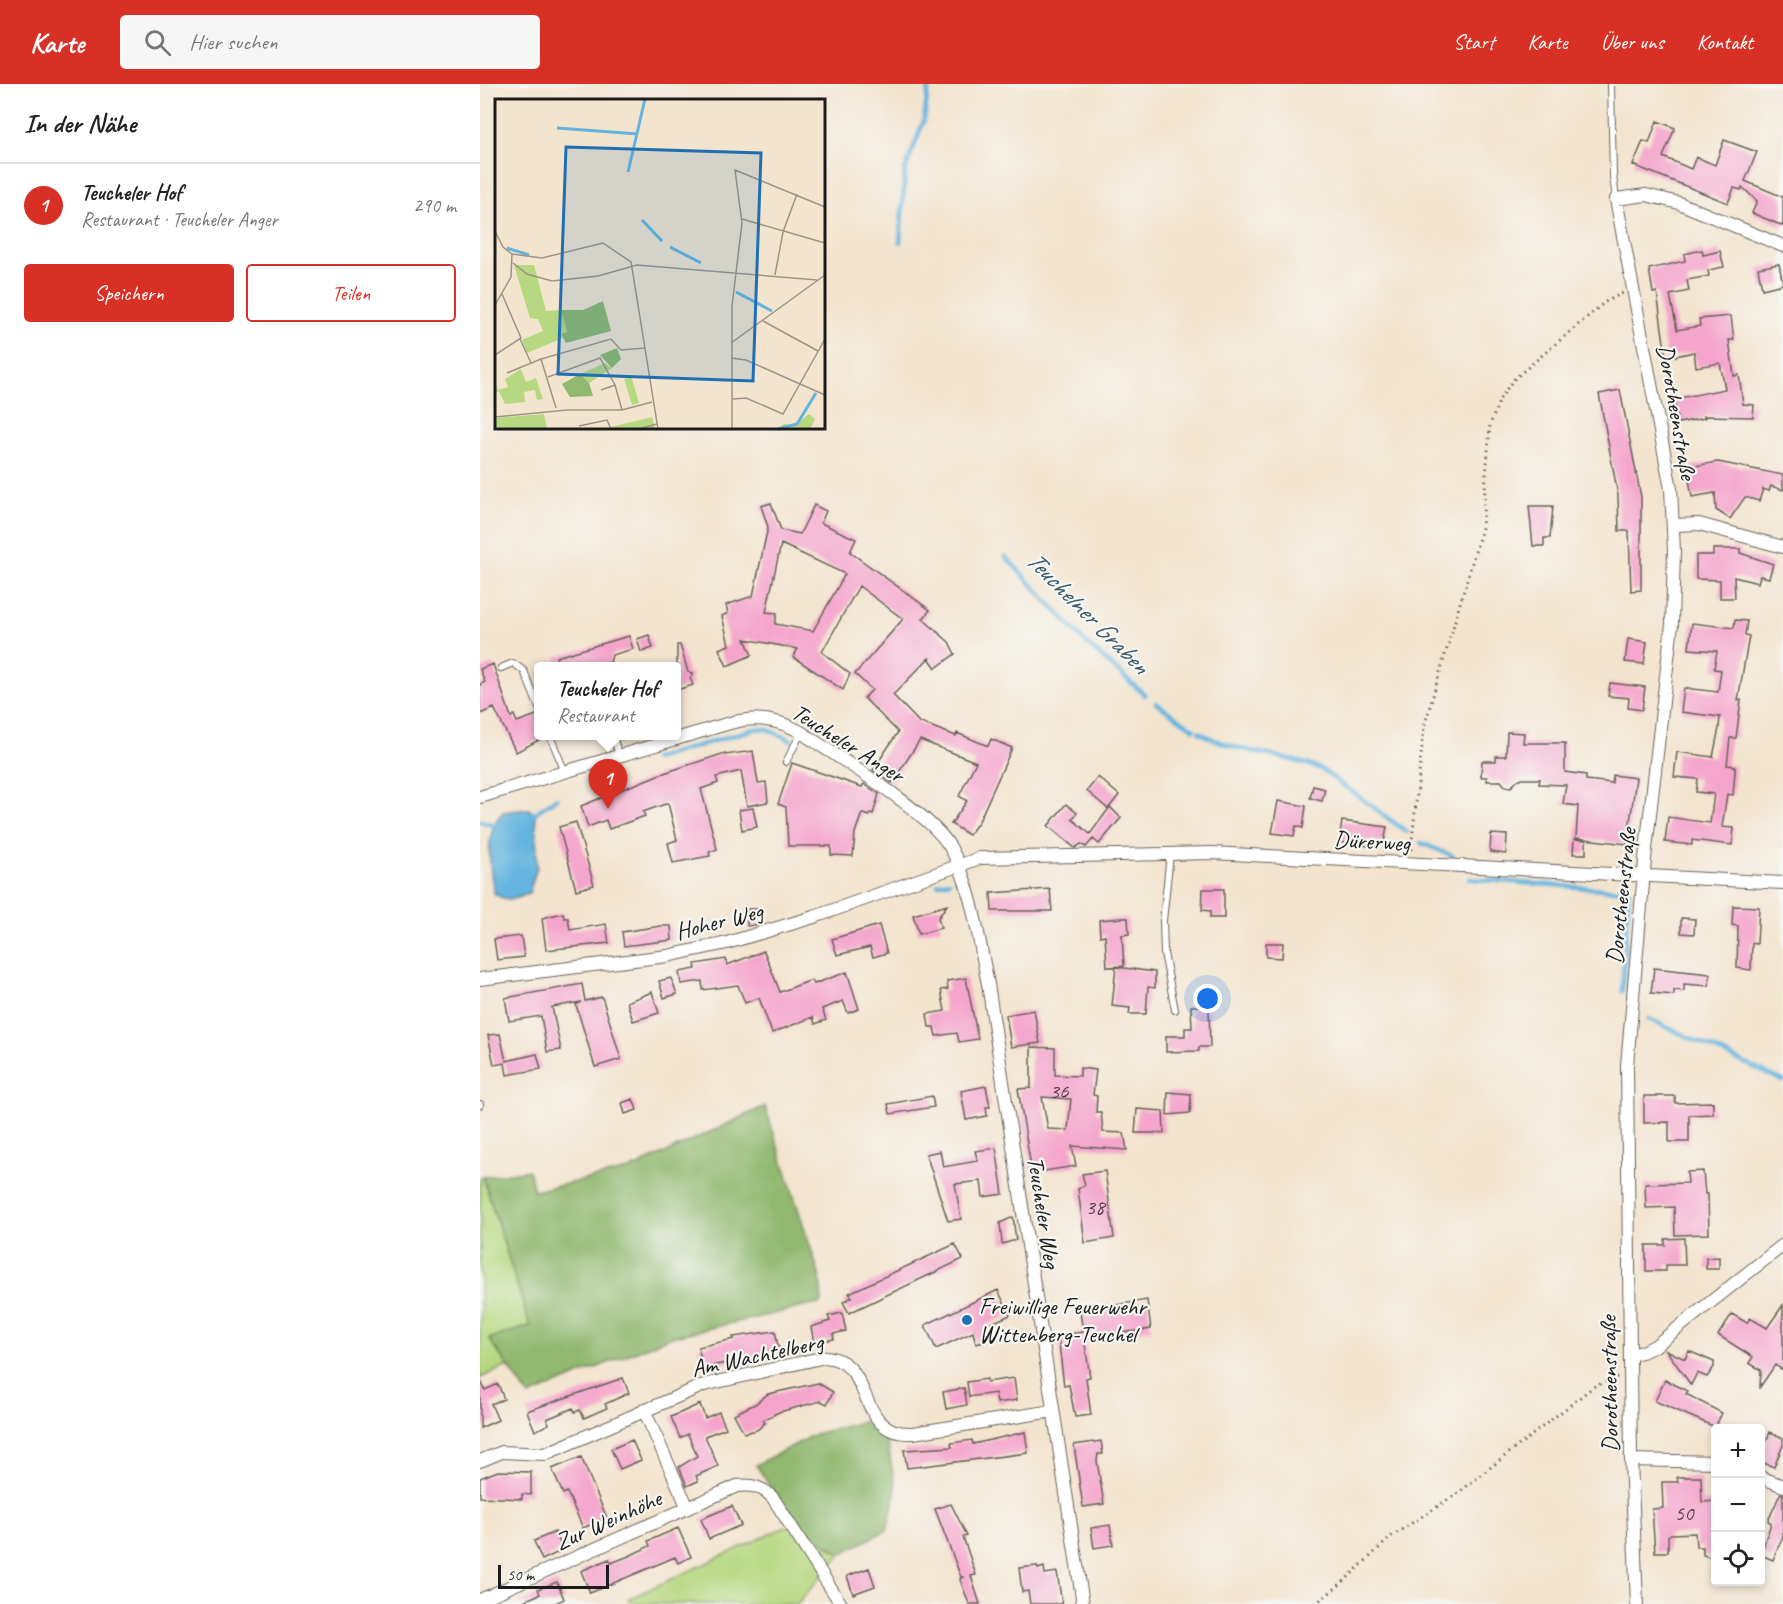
<!DOCTYPE html>
<html lang="de">
<head>
<meta charset="utf-8">
<style>
  :root { --surface:#fff; --page:#f6f6f6; --text:#222; --muted:#767676; --line:#e0e0e0; --accent:#d93025 }
  body { margin:0; font-family:Caveat,sans-serif; background:var(--page); color:var(--text) }
  .controls { position:absolute; right:18px; bottom:18px; display:grid; overflow:hidden; border-radius:6px; box-shadow:0 3px 9px #0003 }
  .controls button { width:54px; height:54px; display:grid; place-items:center; padding:0; border:0; border-bottom:2px solid var(--line); background:var(--surface); color:var(--text); font:30px sans-serif }
  .scale { position:absolute; left:18px; bottom:15px; width:111px; box-sizing:border-box; padding-left:6px; border:3px solid #1c1c1c; border-top:0; font-size:16px; line-height:21px; white-space:nowrap; color:#1c1c1c; -webkit-text-stroke:4px #f6f6f2; paint-order:stroke }
  .you { position:absolute; left:728px; top:915px; width:21px; height:21px; margin:-15px; border:4px solid #fff; border-radius:50%; background:#1a73e8; box-shadow:0 0 0 9px #1a73e833 }
  .badge { display:grid; place-items:center; width:39px; height:39px; border-radius:50%; background:var(--accent); color:#fff; font-size:20px; font-weight:700 }
  .pin { position:absolute; translate:-50% -50px; filter:drop-shadow(0 2px 3px #0008) }
  .pin::after { content:''; position:absolute; top:32px; width:21px; height:18px; background:inherit; clip-path:polygon(0 0,100% 0,50% 100%) }
  .popup { position:absolute; left:54px; top:578px; width:147px; height:78px; box-sizing:border-box; display:grid; place-content:center; border-radius:6px; background:var(--surface); filter:drop-shadow(0 2px 4px #0005); font-size:20px; white-space:nowrap; color:var(--muted) }
  .popup b { font-size:22px; color:var(--text) }
  .popup::after { content:''; position:absolute; left:50%; top:100%; margin-left:-12px; border:12px solid transparent; border-top-color:var(--surface) }
  .list { margin:0; padding:0; list-style:none }
  h2 { display:flex; justify-content:space-between; align-items:center; height:78px; margin:0; padding:0 24px; font-size:26px }
  h2 small { font-size:20px; font-weight:400; color:var(--muted) }
  .list li { display:grid; grid-template-columns:39px 1fr auto; gap:18px; align-items:center; box-sizing:border-box; height:84px; padding:0 24px; border-top:2px solid var(--line) }
  .list b { display:block; font-size:22px; white-space:nowrap }
  .list p { margin:0; font-size:20px; white-space:nowrap; color:var(--muted) }
  .list em { font-size:20px; font-style:normal; color:var(--muted) }
  .actions { display:flex; gap:12px; padding:18px 24px }
  .actions a { flex:1; padding:14px 0; border:2px solid var(--accent); border-radius:6px; text-align:center; font-size:21px; color:var(--accent) }
  .actions .main { background:var(--accent); color:#fff }
  .icon { flex:none; width:33px; height:33px; fill:none; stroke:currentColor; stroke-width:2; stroke-linecap:round; stroke-linejoin:round }
  .map { position:relative; flex:none; width:1303px; height:1520px; overflow:hidden }
  header { display:flex; align-items:center; gap:36px; box-sizing:border-box; height:84px; padding:0 30px; background:var(--accent); color:#fff }
  header strong { font-size:28px }
  nav { display:flex; gap:33px; margin-inline-start:auto; font-size:21px }
  .search { width:420px; height:54px; background:var(--page); display:flex; align-items:center; gap:15px; box-sizing:border-box; padding:0 21px; border-radius:6px; color:var(--muted); font-size:22px }
  main { display:flex }
  aside { flex:1; background:var(--surface) }
  .map>svg:first-child { display:block }
  .green { fill:#b5d880; stroke:#687a4e; stroke-width:1.5 }
  .forest { fill:#90b86e; stroke:#566a45; stroke-width:1.5 }
  .water { fill:#64b4df; stroke:#40687e; stroke-width:1.5 }
  .lines { fill:none; stroke-linecap:round; stroke-linejoin:round }
  .stream { stroke:#64b4df; stroke-width:4.5 }
  .building { fill:#f5a5cc; fill-rule:evenodd }
  .service-casing { stroke:#67625a; stroke-width:8 }
  .minor-casing { stroke:#67625a; stroke-width:14 }
  .path { stroke:#67625a; stroke-width:3; stroke-dasharray:1.5 4.5; stroke-linecap:butt }
  .service { stroke:#fff; stroke-width:6 }
  .minor { stroke:#fff; stroke-width:12 }
  .poi-dot { fill:#1f6fb2; stroke:#f6f6f2; stroke-width:2 }
  .labels { text-anchor:middle; stroke-width:4.5; stroke-linejoin:round; paint-order:stroke }
  .number-label { font-size:21px; fill:#523e48 }
  .street-label { font-size:24px; fill:#1c1c1c; stroke:#f6f6f2 }
  .poi-label { font-size:24px; fill:#1c1c1c; stroke:#f6f6f2; text-anchor:start }
  .water-label { font-size:26px; font-style:italic; fill:#39596a; stroke:#f6f6f2 }
  .inset-river { fill:none; stroke:#64b4df; stroke-width:3 }
  .inset-road { fill:none; stroke:#9d9487; stroke-width:1.5 }
  .view { fill:#1f6fb2; fill-opacity:0.15; stroke:#1f6fb2; stroke-width:3 }
  .inset-edge { fill:none; stroke:#1c1c1c; stroke-width:3 }
</style>
</head>
<body>
<header>
<strong>Karte</strong>
<div class="search"><svg class="icon" aria-label="search" viewBox="0 0 24 24"><circle cx="10" cy="10" r="6"/><path d="M15 15l6 6"/></svg>Hier suchen</div>
<nav><a>Start</a><a>Karte</a><a>Über uns</a><a>Kontakt</a></nav>
</header>
<main>
<aside>
<h2>In der Nähe<small></small></h2>
<ul class="list">
<li><span class="badge">1</span><div><b>Teucheler Hof</b><p>Restaurant · Teucheler Anger</p></div><em>290 m</em></li>
</ul>
<div class="actions"><a class="main">Speichern</a><a>Teilen</a></div>
</aside>
<div class="map">
<svg width="1303" height="1520" viewBox="0 0 1303 1520">
  <rect width="100%" height="100%" fill="#f6f6f2"/>
  <filter id="ink" filterUnits="userSpaceOnUse"><feTurbulence type="fractalNoise" baseFrequency=".0167" numOctaves="2"/><feDisplacementMap in="SourceGraphic" scale="12" xChannelSelector="R" yChannelSelector="G"/><feConvolveMatrix kernelMatrix="1 2 1 2 8 2 1 2 1" color-interpolation-filters="sRGB"/></filter>
  <filter id="wash" filterUnits="userSpaceOnUse"><feTurbulence type="fractalNoise" baseFrequency=".008" numOctaves="4" result="noise"/><feDisplacementMap in="SourceGraphic" scale="24" xChannelSelector="R" yChannelSelector="G"/><feGaussianBlur stdDeviation="1.35" result="paint"/><feColorMatrix in="noise" values="0 0 0 0 0 0 0 0 0 0 0 0 0 0 0 0 0 1.4 0 .05"/><feComposite in="paint" operator="in"/></filter>
  <g filter="url(#wash)">
    <rect width="100%" height="100%" fill="#f3e4ce"/>
    <path class="green" d="M0 1093H3L50 1242 9 1255 28 1282 0 1294Z
      M314 1439 361 1470 317 1520H154L148 1515Z"/>
    <path class="forest" d="M285 1022 340 1193 342 1219 190 1253 49 1312 9 1255 50 1242 3 1093 49 1086 54 1107 149 1086Z
      M385 1337 394 1349 407 1357 416 1406 407 1446 361 1470 314 1439 276 1381 335 1350Z"/>
    <path class="water" d="M49 725 56 732 57 783 49 809C36 816 25 818 14 809 10 784 3 748 23 728Z"/>
    <g class="lines">
      <path class="stream" d="M420 158 425 86 444 36 449 0
        M525 472 608 561 665 611
        M676 619 714 645
        M719 648C756 670 801 669 841 685L927 748
        M174 675 274 645H287L311 656
        M49 733 77 714
        M0 737 18 742
        M941 759 973 772
        M990 795 1149 807 1142 907
        M458 800 469 797
        M1169 935 1303 997"/>
    </g>
    <g id="blocks">
      <path class="building" d="M1177 37 1195 44 1183 73 1211 85 1216 73 1235 81 1244 56 1277 68 1265 97 1303 113V142L1272 129 1277 117 1262 103 1261 106 1254 104 1248 119 1153 81 1163 57 1169 59Z
        M1222 166 1223 171 1240 167 1244 183 1228 186 1229 192 1207 196 1209 207 1190 211 1197 246 1220 242 1219 235 1251 232 1254 256H1249L1254 292 1259 291 1263 320 1274 321 1273 333 1224 332 1225 334 1198 339 1194 315 1245 305 1240 279 1216 283 1214 268 1186 274 1177 208 1173 209 1169 185 1205 177 1204 170Z
        M1299 180 1303 200 1282 205 1278 184Z
        M1140 306 1161 413V506L1151 507 1149 447H1139L1138 411 1119 310Z
        M1238 378 1303 391V406L1291 402 1289 407 1283 405 1279 417 1265 413 1250 435 1236 426 1235 409 1212 413 1207 383Z
        M291 419 301 446 320 450 334 421 346 427 341 439 376 455 370 468 450 526 443 535 469 558 475 570 456 584 449 574 413 611 439 638 476 652 477 649 508 662 511 655 532 664 499 737 489 751 471 740 487 717 479 712 496 678 440 656 412 699 393 686 418 648 384 614 392 606 375 590 423 535 379 502 342 568 370 590 363 606 313 573 318 565 265 555 272 571 247 582 239 565 249 561 242 532 248 529 246 521 273 512 288 443 281 422ZM301 460 365 490 333 547 295 540 297 529 286 528Z
        M1049 422H1073L1070 454H1064V462H1053Z
        M1233 465H1260V469L1293 480 1289 494 1280 492 1278 499 1254 493 1255 514H1240V496L1216 495V471H1233Z
        M1255 536 1267 537 1265 551 1269 552 1258 616H1261L1256 654H1250L1247 681 1255 682V688L1253 711 1247 710 1242 743 1254 744 1252 761 1212 756V761L1185 758 1188 733 1230 739 1234 710 1216 708 1218 695 1194 693 1197 668 1233 673 1239 644 1240 633 1201 628 1204 604 1238 608 1241 586 1234 585 1237 567 1209 565 1212 539 1254 544Z
        M169 551 173 564 161 568 157 555Z
        M149 552 153 565 132 571 129 582H79L76 573Z
        M1148 555 1167 558 1164 580 1145 578Z
        M197 561H200L208 588 213 590 210 594 213 601 197 606Z
        M13 580 31 633 34 631 37 638 59 630V656L36 668 14 624 0 630V600L5 598 0 585Z
        M1130 599 1165 603 1162 626 1148 624 1149 614 1128 612Z
        M1027 648 1044 649 1043 659H1085V688L1106 691V696L1132 699 1133 691 1156 694 1147 760 1096 754 1098 722 1083 720 1086 701 1059 700 1060 695H1039L1031 703 1025 702 1021 697H1007V693H1001L1002 677H1016V672H1026Z
        M273 667 278 699 286 698 288 718 267 722 261 687 236 693 238 699 221 705 237 765 229 768 230 772 193 779 188 759 197 756 188 719 163 728 165 732 129 745 126 736 108 743 101 722 178 691 245 669V671Z
        M312 679 382 703 384 700 399 710 393 730 390 729 389 732 382 729 375 749 373 772 351 771V762H308L306 723 298 720Z
        M618 693 639 711 628 725 607 707Z
        M833 702 845 705 842 717 830 714Z
        M798 717 826 722 823 744 816 742 814 752 792 749Z
        M586 720 597 729 592 735 610 750 630 723 641 734 619 760 613 755 606 763 601 760 595 764 568 742Z
        M273 724 277 743 262 746 259 726Z
        M862 737 907 743 904 759 889 757 888 762 859 758Z
        M96 738 114 801 96 806 79 743Z
        M1011 750 1027 751 1026 770 1010 768Z
        M1094 755 1106 756V770H1093Z
        M570 805 572 827H512L511 809Z
        M723 805H744V834H730V827L722 826Z
        M467 821 458 834 461 844 439 850 433 831Z
        M1253 822 1279 823 1277 860 1272 859 1271 886 1257 884 1258 842 1252 841Z
        M267 825H281V840L267 842Z
        M83 829 84 834H88L90 846 126 840 129 859 66 866 62 834Z
        M642 834H648L649 850 642 851 644 882 627 883 625 851 620 852 619 836Z
        M1201 834 1215 835 1214 850 1201 849Z
        M399 841 407 869 393 873 390 863 357 871 352 855Z
        M181 842H191L192 856 144 862 142 848Z
        M41 852 44 873 17 876 14 855Z
        M786 859H803L802 874 786 873Z
        M284 867 300 908 332 896 334 900 367 888 379 925 368 929 363 917 342 925 346 936 335 940 333 933 292 949 279 914 265 919 258 901 223 906 222 897 201 900 199 888 216 885 215 880 246 875 247 881Z
        M636 883 675 888V904L668 903 666 930H649L650 924 632 922Z
        M1174 884 1230 890 1229 902 1204 900V907L1194 906V911L1171 909Z
        M191 894 197 910 184 914 179 897Z
        M486 894 498 955 479 958 477 949 456 952 454 943H449L447 930 465 927 461 906 468 905 467 897Z
        M102 900 105 917 122 913 141 975 115 983 96 921 101 918 72 923 81 966 67 968 61 932 29 937 25 914Z
        M172 908 179 929 153 937 147 918Z
        M711 922H729L730 963H719V967L686 968V952H705V944H712Z
        M554 926 560 959 531 963 526 931Z
        M20 950 26 977 57 970 61 985 27 991 25 979 14 981 8 951Z
        M551 963 575 964V991L600 992V984L616 986 613 1011 617 1012 616 1028H621L623 1048 644 1049 647 1066 592 1062 596 1082 552 1089 538 1005 551 1004ZM562 1013 591 1015 588 1046 568 1045Z
        M506 1002 510 1023H506L507 1032 486 1036 481 1007Z
        M688 1008 711 1010 710 1029 687 1031Z
        M452 1012 454 1023 410 1030 408 1020Z
        M1164 1012H1195V1019L1233 1018V1030L1209 1031V1058H1189V1038L1164 1039Z
        M153 1015 157 1026 145 1030 142 1019Z
        M657 1025 683 1027 684 1049H655Z
        M516 1064 523 1110 503 1113 501 1097 475 1100 481 1135 468 1137 446 1070 460 1067 463 1083 498 1077 495 1067Z
        M625 1087 634 1154 605 1159 598 1105 605 1101 602 1090Z
        M1223 1087 1225 1110H1228L1229 1150 1195 1151 1194 1123 1166 1124 1165 1100 1208 1099 1207 1088Z
        M533 1133 536 1156 522 1160 520 1139Z
        M1204 1154 1205 1181H1186V1187H1166V1161H1185V1155Z
        M475 1160 483 1175 369 1229 363 1218 372 1213 369 1209Z
        M1239 1173V1185H1226V1174Z
        M518 1206 530 1231 507 1241 512 1256 496 1260 493 1248 456 1265 445 1241Z
        M667 1216 671 1245 604 1254 610 1293 606 1294 611 1331 595 1333 589 1301 584 1302 578 1252 603 1248 600 1227Z
        M1303 1221V1286L1295 1281 1280 1303 1281 1286 1269 1279 1273 1273 1238 1251 1252 1230 1267 1239 1270 1234 1287 1244Z
        M362 1229 366 1247 353 1250 354 1255 334 1259 331 1243 350 1237 348 1232Z
        M295 1247 299 1267 223 1284 218 1263 254 1255 253 1253Z
        M1186 1266 1205 1275 1209 1267 1234 1278V1283L1227 1293 1217 1289 1211 1301Z
        M143 1294 149 1309 125 1320 127 1324 104 1334 100 1326 95 1328 93 1324 67 1335 69 1340 55 1347 47 1327Z
        M534 1294 537 1316 517 1319 515 1309 489 1313 487 1298 507 1295V1298Z
        M0 1295 5 1306 18 1300 24 1315 11 1320 18 1336 0 1344Z
        M1185 1296 1208 1307 1206 1310 1242 1329 1235 1343 1175 1317Z
        M338 1299 353 1308 347 1320 341 1317 299 1328 283 1336 285 1339 277 1346 264 1349 254 1330 275 1320 288 1310Z
        M484 1304 487 1321 466 1325 463 1308Z
        M220 1320 225 1334 239 1328 246 1344 225 1352 238 1382 216 1392 218 1397 207 1402 199 1383 217 1372 208 1350 200 1354 191 1333Z
        M545 1348 548 1369 427 1384 424 1366 472 1363 471 1359 492 1356 493 1360Z
        M1290 1348 1303 1354V1361L1294 1383 1281 1378V1371Z
        M152 1356 161 1376 140 1385 131 1365Z
        M621 1357 623 1370H618L617 1377 624 1420 603 1423 594 1361Z
        M101 1373 127 1434 103 1444 87 1408 83 1410 72 1385Z
        M18 1387 51 1388V1411L42 1410V1415L0 1413V1394Z
        M1197 1393H1221L1222 1418 1236 1417V1475L1223 1471V1463H1216L1215 1449 1191 1450 1188 1452V1468H1175L1172 1425 1183 1424 1182 1398H1198Z
        M1300 1410H1303V1452L1293 1476 1281 1471V1469L1291 1439 1288 1437Z
        M471 1420 487 1452 483 1453 496 1491 491 1492 500 1520H489L480 1495 483 1493H481L455 1425Z
        M252 1422 261 1441 229 1455 221 1435Z
        M630 1441 633 1461 614 1464 611 1444Z
        M198 1444 211 1473 198 1479 195 1473 110 1509 101 1487 129 1475 131 1479 149 1472 170 1462 168 1457Z
        M75 1448 83 1466 62 1476 54 1457Z
        M557 1482 558 1485 564 1483 565 1490 577 1488 582 1520H550L548 1507 542 1508 539 1484Z
        M389 1484 395 1502 373 1510 367 1492Z
        M77 1498 84 1515 74 1520H37L60 1510 58 1505Z"/>
    </g>
  </g>
  <g filter="url(#ink)">
    <use href="#blocks" fill-opacity="0" stroke="#67625a" stroke-width="1.5"/>
    <g class="lines">
      <defs>
        <path id="service" d="M1131 0 1133 92 1136 115
          M21 584 33 579 44 587 59 624
          M70 652 85 688
          M133 652 139 672
          M306 678 321 649
          M690 770 683 837 684 869 695 926
          M0 1020V1021"/>
        <path id="minor" d="M1194 441 1219 440 1303 463
          M0 713 250 639C276 632 298 635 321 648 358 674 449 727 470 763 492 800 499 858 508 900L603 1520
          M0 895 187 872 247 859 334 833 500 774 732 769 1303 799
          M1150 1271 1162 1268 1175 1262 1303 1161
          M164 1326 208 1424
          M1151 1376 1236 1378
          M0 1377 22 1368 65 1370 224 1301 345 1273C397 1277 373 1352 433 1349L573 1327
          M1280 1393 1303 1402
          M0 1516 257 1402C272 1400 283 1403 293 1414L361 1520
          M1157 1520 1151 1376 1147 981 1166 765 1192 540 1194 467 1191 405 1136 115 1166 111 1199 119 1303 162"/>
      </defs>
      <use href="#service" class="service-casing"/>
      <use href="#minor" class="minor-casing"/>
      <path class="path" d="M931 766 944 643 1002 444 1010 341 1020 315 1033 296 1125 218 1143 209
        M835 1520 862 1499 912 1452 978 1409 1113 1303 1139 1292"/>
      <use href="#service" class="service"/>
      <use href="#minor" class="minor"/>
    </g>
  </g>
  <circle class="poi-dot" cx="487" cy="1236" r="6"/>
  <g class="labels">
    <g class="number-label">
      <text x="579" y="1014">36</text>
      <text x="615" y="1130">38</text>
      <text x="1204" y="1436">50</text>
    </g>
    <g class="street-label">
      <text transform="translate(1197 328) rotate(80)" y="8">Dorotheenstraße</text>
      <text transform="translate(368 659) rotate(32)" y="8">Teucheler Anger</text>
      <text transform="translate(892 757) rotate(3)" y="8">Dürerweg</text>
      <text transform="translate(1141 812) rotate(-84)" y="8">Dorotheenstraße</text>
      <text transform="translate(239 837) rotate(-14)" y="8">Hoher Weg</text>
      <text transform="translate(564 1128) rotate(81)" y="8">Teucheler Weg</text>
      <text transform="translate(277 1271) rotate(-12)" y="8">Am Wachtelberg</text>
      <text transform="translate(1129 1300) rotate(-91)" y="8">Dorotheenstraße</text>
      <text transform="translate(128 1436) rotate(-24)" y="8">Zur Weinhöhe</text>
    </g>
    <g class="poi-label">
      <text x="499" y="1230">Freiwillige Feuerwehr<tspan x="499" dy="28">Wittenberg-Teuchel</tspan></text>
    </g>
    <g class="water-label">
      <text transform="translate(608 528) rotate(45)" y="9">Teuchelner Graben</text>
    </g>
  </g>
  <g transform="translate(15 15)">
    <rect width="330" height="330" fill="#f3e4ce"/>
    <path d="M19 166H39L51 212 66 211 72 233 66 235 68 239 32 254 27 241 48 232 43 220 35 219ZM110 264 117 269 94 284 85 275ZM26 270 31 283 41 279 48 300 42 301 40 291 29 293 30 303 10 305 4 292 0 294V283L3 291 13 288 10 280ZM136 277 144 304 137 306 129 280ZM49 315 52 330H0V319ZM314 315 320 320 315 330H282L289 325 300 326ZM157 318 160 330H116V328Z" fill="#b5d880"/>
    <path d="M108 202 116 232 71 244 66 235 72 233 66 211H88ZM122 249 126 260 117 269 105 256ZM85 275 94 284 98 297 75 298 67 285Z" fill="#90b86e"/>
    <path class="inset-river" d="M62 29 143 35M133 73 150 0M147 121 167 142M175 148 206 164M12 149 34 156M241 193 277 212M283 330 302 325 321 294"/>
    <path class="inset-road" d="M247 120 330 144M0 132 8 148 17 155M17 155 47 159 108 144 136 163 163 330M18 164 32 175 57 182 103 177 142 166 322 181M280 176 288 133 302 95M0 206 16 178 17 155M268 222 323 252M25 240 36 264M236 244 330 176M0 256 26 239 7 195M236 259 251 261 330 296M12 274 46 260M53 278 105 259 120 286 106 291M120 286 127 311M238 300 251 299 288 315 330 240M61 309 46 260 116 240 126 251 150 249M0 318 72 311H127L157 303M84 327 112 321 116 330M143 330 162 325M237 330V207L247 124 240 71 330 108"/>
    <path class="view" d="M71 48 266 54 258 282 63 275Z"/>
    <rect width="330" height="330" class="inset-edge"/>
  </g>
</svg>
<div class="controls">
<button>+</button>
<button>−</button>
<button><svg class="icon" aria-label="locate" viewBox="0 0 24 24"><circle cx="12" cy="12" r="6"/><path d="M12 2v4M12 18v4M2 12h4M18 12h4"/></svg></button>
</div>
<div class="scale">50 m</div>
<div class="you"></div>
<div class="pin badge" style="left:128px;top:725px">1</div>
<div class="popup"><b>Teucheler Hof</b>Restaurant</div>
</div>
</main>
</body>
</html>
